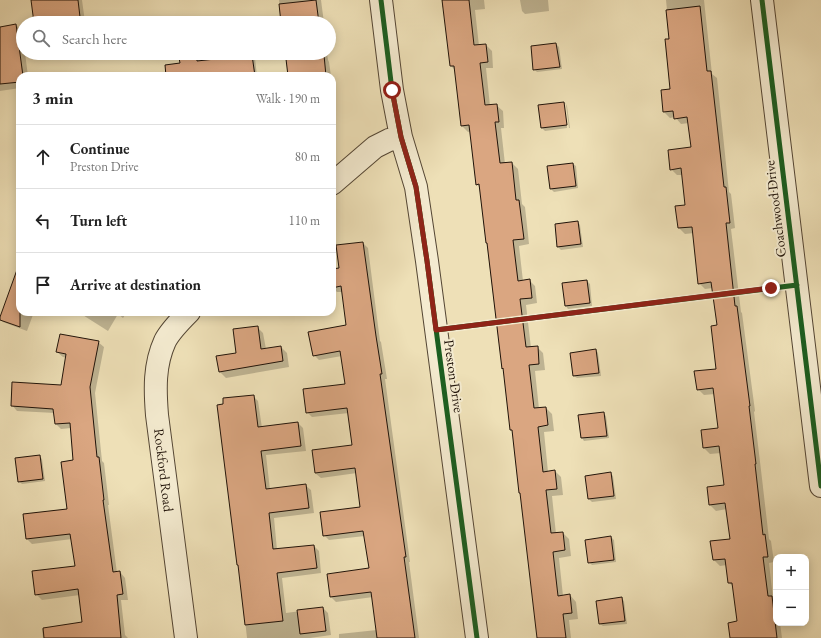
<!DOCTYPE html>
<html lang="en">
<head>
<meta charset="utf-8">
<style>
  :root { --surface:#fff; --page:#f6f6f6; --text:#222; --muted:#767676; --line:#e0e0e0 }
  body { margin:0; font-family:"EB Garamond",serif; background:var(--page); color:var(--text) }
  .controls { position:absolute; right:12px; bottom:12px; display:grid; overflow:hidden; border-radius:8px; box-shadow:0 2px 10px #0003 }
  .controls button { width:36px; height:36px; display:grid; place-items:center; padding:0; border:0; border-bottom:1px solid var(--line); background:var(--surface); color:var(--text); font:20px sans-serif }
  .stop { position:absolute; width:12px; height:12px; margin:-9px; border:3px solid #8f2418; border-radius:50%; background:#fff }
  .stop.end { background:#8f2418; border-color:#fff; box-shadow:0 1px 4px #0008 }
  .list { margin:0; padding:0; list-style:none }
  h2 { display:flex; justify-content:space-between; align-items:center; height:52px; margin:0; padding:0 16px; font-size:17px }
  h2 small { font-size:13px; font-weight:400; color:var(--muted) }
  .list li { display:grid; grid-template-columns:26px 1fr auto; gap:12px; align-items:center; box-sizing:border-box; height:64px; padding:0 16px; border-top:1px solid var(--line) }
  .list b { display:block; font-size:15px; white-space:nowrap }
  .list p { margin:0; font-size:13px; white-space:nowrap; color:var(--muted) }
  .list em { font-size:13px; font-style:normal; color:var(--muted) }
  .icon { flex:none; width:22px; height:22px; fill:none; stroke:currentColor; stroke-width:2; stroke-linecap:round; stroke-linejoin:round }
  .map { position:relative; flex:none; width:821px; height:638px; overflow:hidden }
  .search { position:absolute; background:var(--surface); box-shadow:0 2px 10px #0003; left:16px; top:16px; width:320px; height:44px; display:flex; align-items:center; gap:10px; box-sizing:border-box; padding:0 14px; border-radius:22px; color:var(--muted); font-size:15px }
  .panel { position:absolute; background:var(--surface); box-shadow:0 2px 10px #0003; left:16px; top:72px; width:320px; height:244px; border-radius:12px }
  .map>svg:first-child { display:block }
  .shadow { fill:#0003 }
  .building { fill:#daa681; stroke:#201309 }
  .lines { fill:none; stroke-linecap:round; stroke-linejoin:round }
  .minor-casing { stroke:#544634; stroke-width:24 }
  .minor { stroke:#f4ebd0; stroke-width:22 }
  .cycleway-casing { stroke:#f4ebd0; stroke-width:8 }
  .cycleway { stroke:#1b5e20; stroke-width:5 }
  .route { stroke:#8f2418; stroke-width:5 }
  .labels { text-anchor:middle; stroke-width:4; stroke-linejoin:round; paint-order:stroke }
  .street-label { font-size:14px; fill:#201309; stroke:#f4ebd0 }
</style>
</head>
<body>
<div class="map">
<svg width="821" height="638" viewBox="0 0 821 638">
  <rect width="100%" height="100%" fill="#eee0b7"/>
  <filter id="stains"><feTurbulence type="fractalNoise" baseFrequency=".005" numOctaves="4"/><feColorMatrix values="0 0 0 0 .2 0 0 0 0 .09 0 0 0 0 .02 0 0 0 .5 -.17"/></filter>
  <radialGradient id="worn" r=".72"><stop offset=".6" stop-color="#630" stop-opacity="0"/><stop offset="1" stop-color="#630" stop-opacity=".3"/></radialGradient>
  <path class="shadow" d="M32 0H82L85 22 35 23Z
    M279 0H321L324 23H282Z
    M442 0H484L485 9 475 10 479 46 486 45 492 51 493 68H486L490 106 496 105 503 111 504 128H501L505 164 512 163 518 169 522 204 525 207 529 244 519 246 523 281 529 280 535 286 537 303 526 305 531 348 537 347 543 353 545 370 535 371 539 409 546 408 552 414 554 431 544 432 548 472 555 471 561 477 563 495 552 496 556 534 563 533 569 539 571 556 559 558 563 596 570 595 576 602 578 619 569 620 571 638H540L513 431 511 429 504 370 502 368 480 188 477 184 471 131 468 132 462 126 455 70 451 66 445 9 442 7Z
    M520 0H548L549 11 525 14 522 11Z
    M666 0H704L712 74 717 78 729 192 731 194 735 228 731 229 741 312 742 313 755 411 754 412 761 470 769 539 771 541 774 562 769 563 773 599 776 601V623H780L782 638H731L738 622 734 587 729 583 727 565 720 566 714 560 712 542 731 540 727 509 716 511 710 505 725 486 721 453 710 454 704 448 719 429 715 394 704 395 698 389 718 370V326L713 288 705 289 699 283 694 233 685 234 679 228 677 207 686 206 683 175H677L671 169 692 148 689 123 681 124 675 117 670 118 664 112 662 91 671 90 670 40Z
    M16 25 22 31 23 53H25L28 76H20V88L0 91V28Z
    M556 44 559 47 562 69 537 72 534 69Z
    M179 53H244V57L252 56 255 58 257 76H182Z
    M286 53H327L328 60 329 62 331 76H289Z
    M332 85 334 102H332Z
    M564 103 566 104H564L567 128 545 131 542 128 540 106Z
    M566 104 567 106 570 128H569Z
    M573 164 576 166 578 188 554 192 551 189Z
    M578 222 580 225 583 247 561 250 558 247 556 225Z
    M363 243 368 248 380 341 381 342 387 379H385L410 562H409L419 638H339V634L377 630 373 597 336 602 331 597 370 569 365 536 329 540 324 535 362 508 357 473 321 478 315 473 313 451 354 446 349 413 312 417 307 412 346 385 342 356 319 360 314 355 347 326 343 292H337L332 287V270L340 269Z
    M587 281 590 284 592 306 568 309 566 306Z
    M20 299V312H34L27 331 3 322 0 319Z
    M78 312H127L123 318 118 314 108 331Z
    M257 327 263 333 266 349 281 347 287 353 289 367 226 378 220 372 217 357 237 354Z
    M98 342 104 347 95 393 102 461 104 463 109 505H108L117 573 120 572 125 578 128 600H121L125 635 128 638H43L42 629 83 623 80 595 42 600 36 594 76 567 72 539 32 544 27 539 68 510 74 461 71 428 61 429 56 424 55 413 17 411 12 405 61 386 67 358 63 357 57 352Z
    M596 350 598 353 601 376 577 378 574 376Z
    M253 396 258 401 262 428 298 423 303 428 306 451 266 455 270 490 305 485 311 490 314 513 274 518 277 550 314 546 319 551 321 573 282 578 286 613 323 608 328 613 331 635 310 638H247L239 566Z
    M603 413 606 416 609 438 584 441 582 438 579 416Z
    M39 456 42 459 45 481 22 484 19 481Z
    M611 474 613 476 616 499 592 502 589 499Z
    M611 537 614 540 616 562 592 565 589 562Z
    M621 598 624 601 627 624 603 626 600 624Z"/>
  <path class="building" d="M31 0H78L80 17 54 20V23H34Z
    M316 0 319 23H281L279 4Z
    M442 0H469L474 45 486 44 488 62 480 63 485 105 497 104 499 122H495L500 163 512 162 516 200H519L524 239 513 240 518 281 530 279 532 298 520 299 526 347 538 346 539 364 529 365 534 408 546 407 548 425 538 427 543 472 555 470 557 489 546 490 551 533 563 532 565 550 553 552 558 596 570 594 572 613 563 614 566 638H537L520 493H519L512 430H510L503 368 502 369 487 243H486L479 184 476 185 469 125 461 126 454 66H450Z
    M700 6 707 71H711L724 187H726L730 223H726L735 306H737L750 406H749L756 464H755L763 535 765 534 768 557H763L768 596H772L777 638H730L728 623 737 621 732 583H728L725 559 713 560 710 541 730 539 725 503 709 505 707 487 724 485 719 446 703 448 701 430 718 428 713 388 697 390 694 371 716 369 711 326 717 325 711 282 698 284 692 227 678 228 675 206 685 205 681 168 670 170 668 150 691 147 687 117 674 119 673 111 663 112 661 90 670 89 665 39H669L666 10Z
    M16 24 23 76H20V82L0 84V27Z
    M556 43 560 67 533 70 531 46Z
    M178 53H196L197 61 252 55 255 76H166L165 65 180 63Z
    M324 55 326 76H288L286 59Z
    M564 102 567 125 541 128 538 105Z
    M573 163 576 186 550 189 547 166Z
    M578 221 581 244 557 247 555 224Z
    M363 242 376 336 382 374H380L406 557H404L415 638H377L371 592 330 597 327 574 369 568 363 531 323 536 320 512 360 507 355 468 315 473 312 450 352 445 347 408 306 413 303 389 345 384 340 351 313 356 308 332 346 325 341 286 332 288V269L339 268 336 245Z
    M18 267 20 268V327L0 320V317Z
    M587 280 590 303 565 306 562 283Z
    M258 326 261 349 281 346 283 361 219 372 216 356 236 353 233 329Z
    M60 334 99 341 90 387 97 457H99L104 500H103L113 572 120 571 123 594 117 595 121 638H44L43 628 82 622 78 589 35 595 32 571 75 566 70 534 26 539 23 514 67 509 61 462 73 460 70 423 55 424 53 409 11 406 12 382 61 385 66 354 56 352Z
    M596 349 599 373 573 376 570 353Z
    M254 395 258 427 298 422 301 446 261 451 266 489 306 484 309 508 269 513 273 549 314 545 317 568 277 573 283 621 245 625 238 565H237L217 405 223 404V398Z
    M604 412 607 436 581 438 578 415Z
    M40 455 43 479 18 482 15 458Z
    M611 472 614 496 588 499 585 476Z
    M611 536 614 560 588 563 585 540Z
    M622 597 625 621 599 624 596 601Z
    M323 607 326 631 300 634 297 610Z"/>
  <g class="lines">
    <defs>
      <path id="minor" d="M381 0 392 90 401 137 416 187 427 261 477 638
        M762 0 821 486
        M332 184 375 147 389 140 401 137
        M186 638 157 415C155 390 154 365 165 341 170 331 181 320 189 312"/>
    </defs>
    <use href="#minor" class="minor-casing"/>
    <use href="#minor" class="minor"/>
    <defs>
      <path id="cycleway" d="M381 0 392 90 401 137 416 187 427 261 477 638
        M762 0 821 486
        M436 330 797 285"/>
    </defs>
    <use href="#cycleway" class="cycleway-casing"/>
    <use href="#cycleway" class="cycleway"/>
  </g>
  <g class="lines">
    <path class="route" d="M392 90 401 137 416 187 427 261 436 330 771 288"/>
  </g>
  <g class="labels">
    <g class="street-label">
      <text transform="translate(775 209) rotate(-97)" y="5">Coachwood Drive</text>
      <text transform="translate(454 376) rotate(82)" y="5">Preston Drive</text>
      <text transform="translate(164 470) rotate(83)" y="5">Rockford Road</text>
    </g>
  </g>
  <rect width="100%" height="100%" filter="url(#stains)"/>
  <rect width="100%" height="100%" fill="url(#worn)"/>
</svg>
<div class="controls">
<button>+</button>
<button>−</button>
</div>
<div class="stop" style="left:392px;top:90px"></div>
<div class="stop end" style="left:771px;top:288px"></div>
<div class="search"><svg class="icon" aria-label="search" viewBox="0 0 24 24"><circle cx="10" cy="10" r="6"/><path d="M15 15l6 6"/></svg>Search here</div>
<section class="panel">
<h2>3 min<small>Walk · 190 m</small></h2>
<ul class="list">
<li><svg class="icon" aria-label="ahead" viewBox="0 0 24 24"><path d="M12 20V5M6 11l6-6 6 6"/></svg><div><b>Continue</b><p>Preston Drive</p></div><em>80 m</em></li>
<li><svg class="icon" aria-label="left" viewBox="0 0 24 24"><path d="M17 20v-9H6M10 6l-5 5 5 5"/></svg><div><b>Turn left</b></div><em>110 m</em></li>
<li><svg class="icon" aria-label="arrive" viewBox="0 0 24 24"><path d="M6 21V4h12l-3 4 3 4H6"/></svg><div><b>Arrive at destination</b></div></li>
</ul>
</section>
</div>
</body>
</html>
